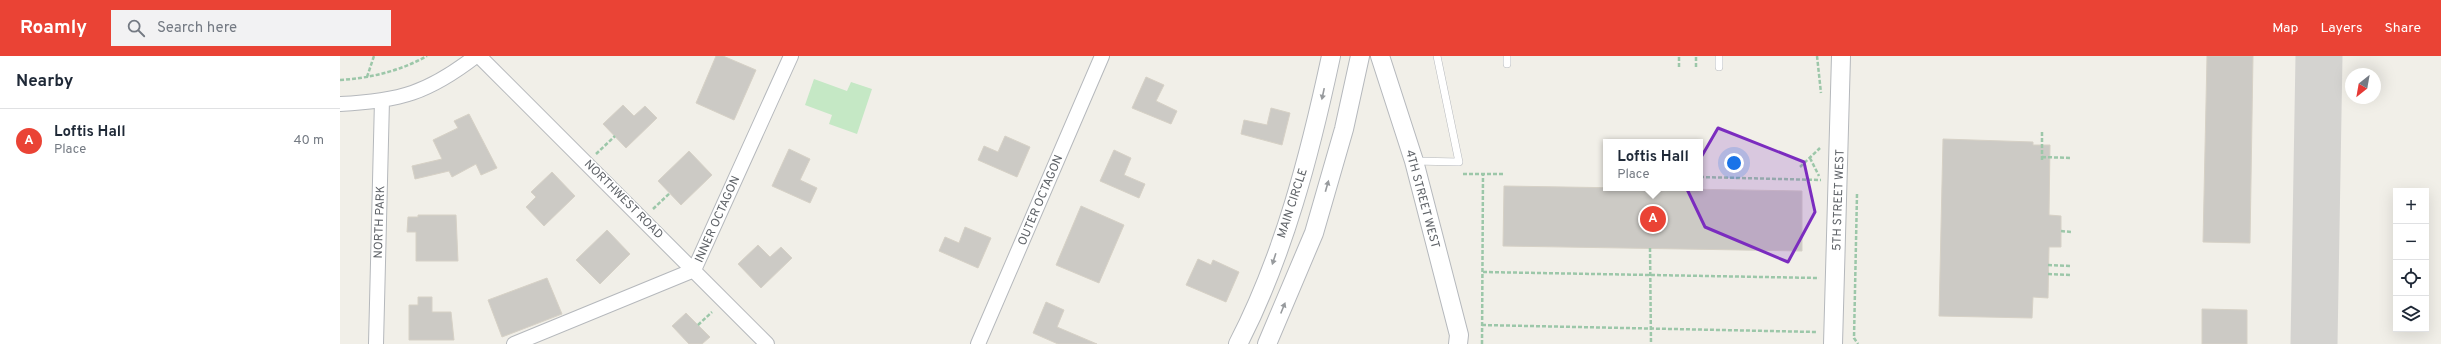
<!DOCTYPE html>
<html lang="en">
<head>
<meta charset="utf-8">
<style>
  :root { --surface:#fff; --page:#f2f2f3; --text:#1f2937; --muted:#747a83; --line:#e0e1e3; --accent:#ea4335 }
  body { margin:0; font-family:Overpass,sans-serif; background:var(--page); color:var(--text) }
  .controls { position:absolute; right:12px; bottom:12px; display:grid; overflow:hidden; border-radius:0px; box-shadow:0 4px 16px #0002 }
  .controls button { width:36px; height:36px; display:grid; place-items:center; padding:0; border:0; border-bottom:1px solid var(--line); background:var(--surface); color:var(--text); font:20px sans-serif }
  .compass { position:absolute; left:2005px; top:12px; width:36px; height:36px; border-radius:50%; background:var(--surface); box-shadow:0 4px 16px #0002; rotate:211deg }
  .you { position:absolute; left:1394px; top:107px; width:14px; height:14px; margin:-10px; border:3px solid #fff; border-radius:50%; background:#1a73e8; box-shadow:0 0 0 6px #1a73e833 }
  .badge { display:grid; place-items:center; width:26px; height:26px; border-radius:50%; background:var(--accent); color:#fff; font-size:13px; font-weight:700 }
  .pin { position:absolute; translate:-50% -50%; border:2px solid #fff; box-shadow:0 1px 4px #0006 }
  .popup { position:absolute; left:1263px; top:83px; width:100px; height:52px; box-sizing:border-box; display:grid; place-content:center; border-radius:0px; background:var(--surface); filter:drop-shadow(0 1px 3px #0005); font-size:13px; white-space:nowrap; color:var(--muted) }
  .popup b { font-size:15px; color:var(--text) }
  .popup::after { content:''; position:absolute; left:50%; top:100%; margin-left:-8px; border:8px solid transparent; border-top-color:var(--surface) }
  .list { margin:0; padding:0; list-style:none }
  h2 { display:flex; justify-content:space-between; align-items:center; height:52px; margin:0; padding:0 16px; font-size:17px }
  h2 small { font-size:13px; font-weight:400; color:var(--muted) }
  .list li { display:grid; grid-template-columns:26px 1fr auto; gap:12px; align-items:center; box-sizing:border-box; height:64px; padding:0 16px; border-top:1px solid var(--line) }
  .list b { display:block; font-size:15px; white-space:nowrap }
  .list p { margin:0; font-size:13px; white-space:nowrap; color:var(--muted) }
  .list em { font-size:13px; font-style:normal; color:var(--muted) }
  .icon { flex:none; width:22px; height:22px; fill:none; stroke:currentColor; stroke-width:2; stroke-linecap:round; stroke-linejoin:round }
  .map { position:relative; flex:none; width:2101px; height:288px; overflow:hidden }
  header { display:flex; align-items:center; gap:24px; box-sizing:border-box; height:56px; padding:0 20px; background:var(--accent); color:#fff }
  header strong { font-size:19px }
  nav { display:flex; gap:22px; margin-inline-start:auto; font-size:14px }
  .search { width:280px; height:36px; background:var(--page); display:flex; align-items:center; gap:10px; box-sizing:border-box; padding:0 14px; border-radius:0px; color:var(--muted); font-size:15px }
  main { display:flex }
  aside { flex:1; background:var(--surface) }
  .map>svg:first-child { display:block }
  .green { fill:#c5e8c5 }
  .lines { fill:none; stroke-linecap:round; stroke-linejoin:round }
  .taxiway { stroke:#d4d3d0; stroke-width:47 }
  .building { fill:#cccac5; stroke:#d6d1c6 }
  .service-casing { stroke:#b5b8bc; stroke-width:8 }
  .minor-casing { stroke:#b5b8bc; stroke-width:16 }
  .tertiary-casing { stroke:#b5b8bc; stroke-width:20 }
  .path { stroke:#9cc7a9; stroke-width:2.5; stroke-dasharray:4 2; stroke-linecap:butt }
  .service { stroke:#fff; stroke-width:7 }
  .minor { stroke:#fff; stroke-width:14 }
  .tertiary { stroke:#fff; stroke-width:18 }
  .oneway { fill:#979a9d }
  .marked { fill:#7b2cbf; fill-opacity:0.2; stroke:#7b2cbf; stroke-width:3; stroke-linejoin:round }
  .labels { text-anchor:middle; stroke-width:3; stroke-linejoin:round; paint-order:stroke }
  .street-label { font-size:12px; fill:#5f6368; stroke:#fff }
</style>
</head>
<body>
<header>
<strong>Roamly</strong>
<div class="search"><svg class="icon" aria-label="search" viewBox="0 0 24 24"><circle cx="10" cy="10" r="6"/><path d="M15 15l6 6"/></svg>Search here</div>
<nav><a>Map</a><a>Layers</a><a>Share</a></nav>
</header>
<main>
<aside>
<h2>Nearby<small></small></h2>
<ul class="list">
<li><span class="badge">A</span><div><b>Loftis Hall</b><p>Place</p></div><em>40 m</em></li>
</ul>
</aside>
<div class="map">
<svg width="2101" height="288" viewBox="0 0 2101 288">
  <rect width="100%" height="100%" fill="#f1efe8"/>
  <path class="green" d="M474 23 507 35 511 26 532 33 517 78 489 68 492 59 465 49Z"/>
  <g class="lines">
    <path class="taxiway" d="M1974 288 1979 0"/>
  </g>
  <path class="building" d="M376 0H383L416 14 394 64 356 47Z
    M1867 0H1913L1910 187 1863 186Z
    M806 21 824 29 816 45 837 55 831 68 792 52Z
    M283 49 294 60 305 50 317 62 286 92 263 68Z
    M931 52 950 57 942 89 901 78 904 64 927 69Z
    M129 58 157 112 141 119 136 108 112 121 109 115 75 123 72 110 102 103 93 84 118 72 114 65Z
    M665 80 690 91 677 121 638 104 644 90 658 96Z
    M1603 83 1693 86V89H1710L1709 159 1721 160V191H1709L1708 242 1693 241 1692 262 1599 260Z
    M449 93 470 103 460 124 477 132 470 147 432 130Z
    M774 94 791 102 784 119 805 128 799 142 760 125Z
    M349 95 372 119 341 149 318 125Z
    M212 116 235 140 204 170 186 151 196 141 191 136Z
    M1164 130 1462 135V195L1163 190Z
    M741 150 784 169 759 227 716 209Z
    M78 159H116L118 205H76V176H67L68 161H78Z
    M625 171 651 182 638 212 599 195 605 181 619 187Z
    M267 174 290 198 260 228 236 204Z
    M418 189 430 201 441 191 452 202 421 232 398 208Z
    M858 203 871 209 873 204 899 216 886 246 846 229Z
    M207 222 222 258 162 281 148 244Z
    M78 241H92V256H111L114 284H69V249H78Z
    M706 246 724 254 717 271 757 288H718L693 277Z
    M1862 253 1907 254V288H1862Z
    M346 257 370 281 362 288H349L332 270Z"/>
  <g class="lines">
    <defs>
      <path id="service" d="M1167 0V8
        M1379 11V0
        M1074 105 1119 106 1097 0"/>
      <path id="minor" d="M139 0 427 288
        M0 48C60 45 88 37 136 0
        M36 288 42 44
        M174 288 354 214 451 0
        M638 288 762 0"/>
      <path id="tertiary" d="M1040 0 1074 105 1119 279 1118 288
        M898 288C944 199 970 98 991 0
        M927 288 974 177 1004 73 1020 0
        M1493 288 1501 0"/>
    </defs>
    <use href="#service" class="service-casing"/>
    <use href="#minor" class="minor-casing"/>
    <use href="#tertiary" class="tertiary-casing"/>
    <path class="path" d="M1477 0 1481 37
      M1339 11V0
      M1356 11V0
      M27 21 34 0
      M0 24C31 22 60 15 87 0
      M256 98 275 80
      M1702 101 1732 102
      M1470 102 1479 120
      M1702 104V75
      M1460 111 1480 92
      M1123 118H1163
      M1360 121 1481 124
      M1517 138 1514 282 1518 288
      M313 153 330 137
      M1721 175 1731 176
      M1310 192 1311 288
      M1708 209 1730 210
      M1143 216 1479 222
      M1708 218 1730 219
      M358 269 372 256
      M1142 269 1476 276
      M1142 288 1143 118"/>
    <use href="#service" class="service"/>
    <use href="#minor" class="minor"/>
    <use href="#tertiary" class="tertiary"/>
  </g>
  <defs><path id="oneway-solid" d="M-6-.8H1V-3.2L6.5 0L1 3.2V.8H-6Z"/></defs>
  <g class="oneway">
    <use href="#oneway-solid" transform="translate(983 38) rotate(102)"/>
    <use href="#oneway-solid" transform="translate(987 130) rotate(-74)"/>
    <use href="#oneway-solid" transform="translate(934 203) rotate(108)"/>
    <use href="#oneway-solid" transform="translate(943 252) rotate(-68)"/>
  </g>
  <path class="marked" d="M1378 72 1464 106 1475 156 1448 206 1365 171 1345 129Z"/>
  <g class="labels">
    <g class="street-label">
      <text transform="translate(284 143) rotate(45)" y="4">NORTHWEST ROAD</text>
      <text transform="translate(1083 143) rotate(75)" y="4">4TH STREET WEST</text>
      <text transform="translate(700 144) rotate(-67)" y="4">OUTER OCTAGON</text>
      <text transform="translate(1498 144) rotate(-88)" y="4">5TH STREET WEST</text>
      <text transform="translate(952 147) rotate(-72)" y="4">MAIN CIRCLE</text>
      <text transform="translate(377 163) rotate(-66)" y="4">INNER OCTAGON</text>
      <text transform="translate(39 166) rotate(-88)" y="4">NORTH PARK</text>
    </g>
  </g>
</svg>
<div class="controls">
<button>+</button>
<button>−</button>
<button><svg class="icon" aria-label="locate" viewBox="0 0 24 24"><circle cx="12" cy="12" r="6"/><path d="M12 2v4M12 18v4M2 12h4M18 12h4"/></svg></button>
<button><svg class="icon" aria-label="layers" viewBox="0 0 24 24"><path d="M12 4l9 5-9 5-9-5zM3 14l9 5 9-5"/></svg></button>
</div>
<svg class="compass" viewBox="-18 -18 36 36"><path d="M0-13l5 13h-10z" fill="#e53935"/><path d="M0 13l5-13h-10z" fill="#747a83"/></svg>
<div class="you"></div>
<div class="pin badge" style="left:1313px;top:163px">A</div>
<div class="popup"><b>Loftis Hall</b>Place</div>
</div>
</main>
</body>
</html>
